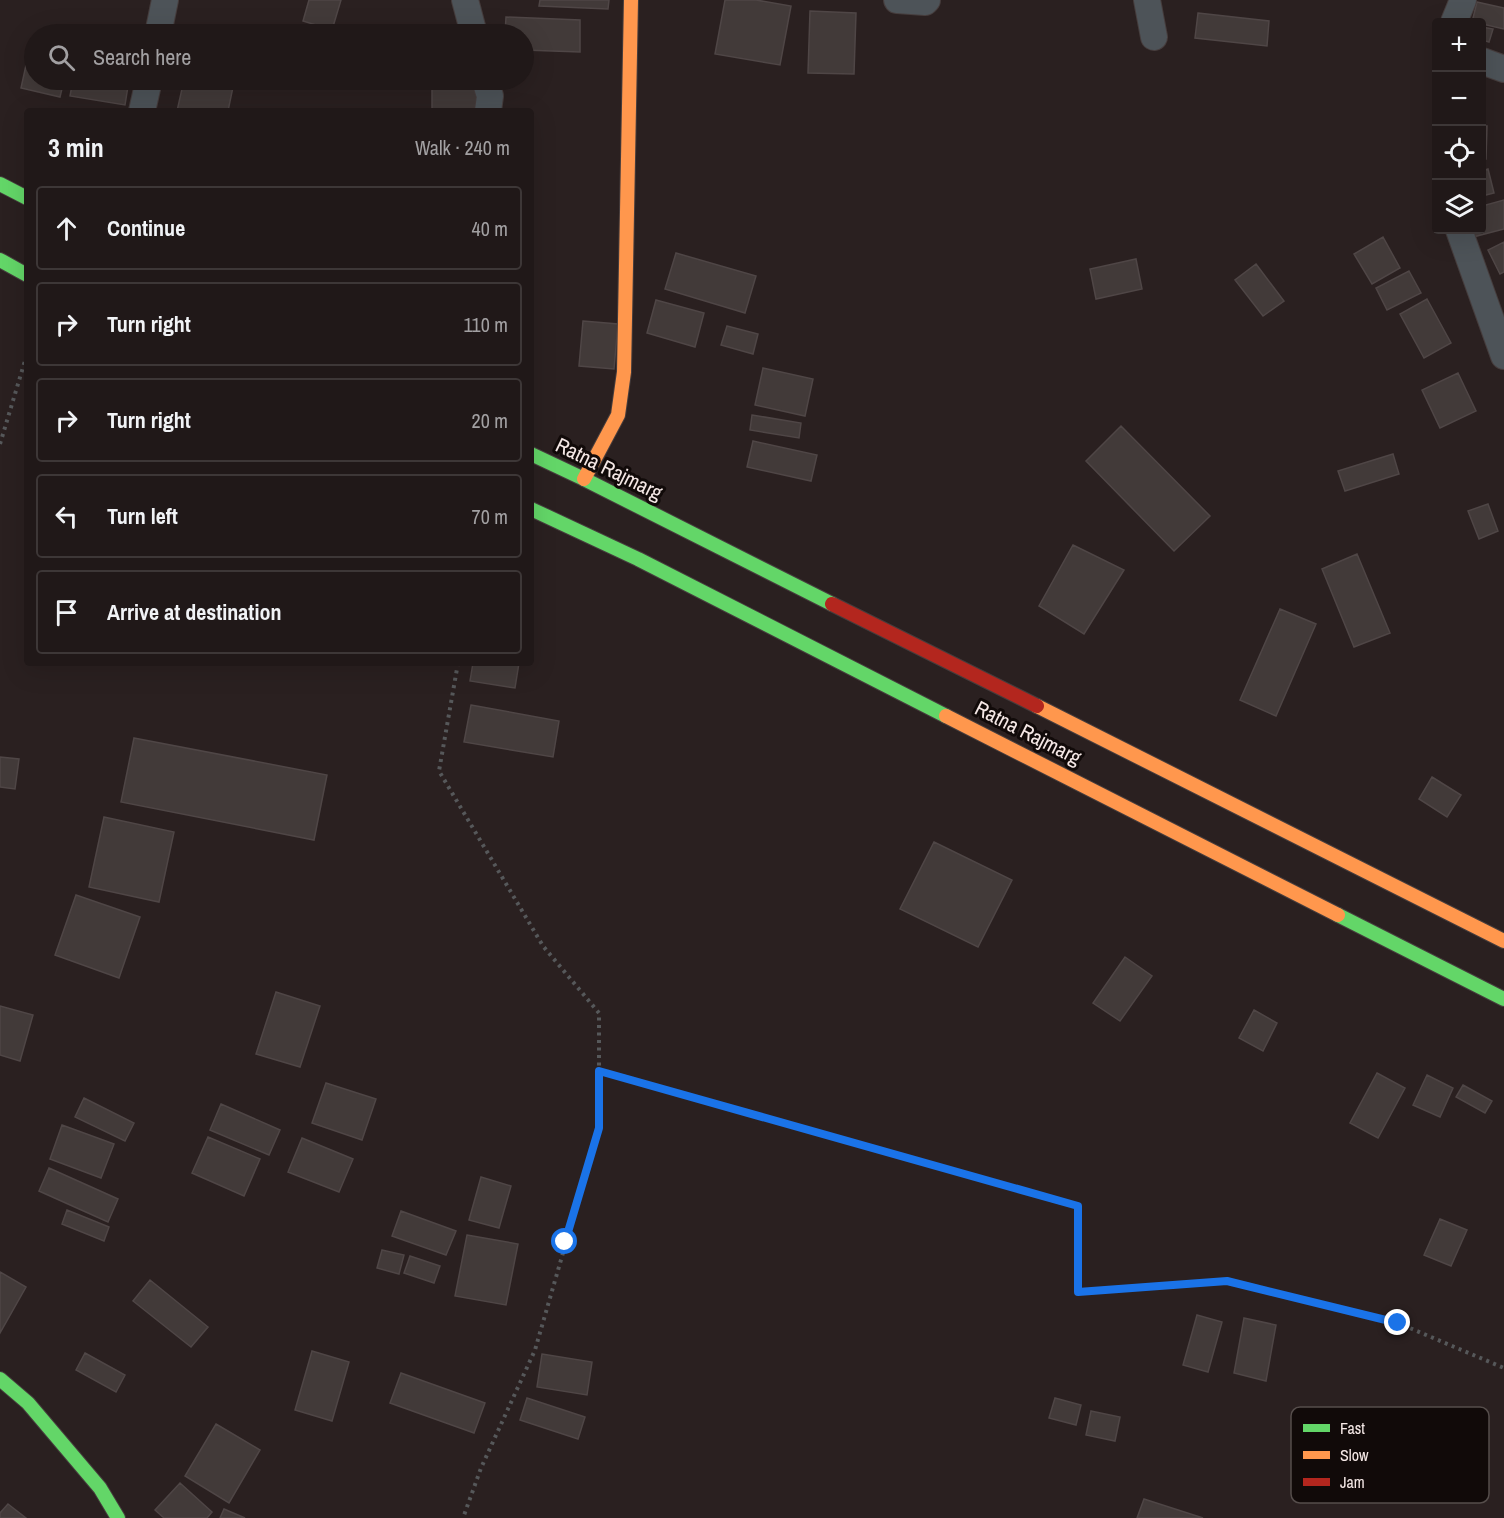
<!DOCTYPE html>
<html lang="en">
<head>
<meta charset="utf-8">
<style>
  :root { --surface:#201818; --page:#2d2525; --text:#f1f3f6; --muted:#a2a0a2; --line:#3d3737 }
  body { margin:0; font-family:"Archivo Narrow",sans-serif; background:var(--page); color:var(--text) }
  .controls { position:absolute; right:18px; top:18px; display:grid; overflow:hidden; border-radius:6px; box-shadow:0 6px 24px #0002 }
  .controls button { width:54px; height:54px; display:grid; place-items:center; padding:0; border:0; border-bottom:2px solid var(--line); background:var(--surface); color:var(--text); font:30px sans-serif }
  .stop { position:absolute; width:18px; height:18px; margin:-14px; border:4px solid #1a73e8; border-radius:50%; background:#fff }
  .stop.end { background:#1a73e8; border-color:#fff; box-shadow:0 2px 6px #0008 }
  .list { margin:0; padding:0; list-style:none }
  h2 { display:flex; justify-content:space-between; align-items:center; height:78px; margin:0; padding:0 24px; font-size:26px }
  h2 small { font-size:20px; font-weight:400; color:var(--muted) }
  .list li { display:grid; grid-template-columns:39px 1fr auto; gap:18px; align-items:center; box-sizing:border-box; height:84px; margin:0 12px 12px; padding:0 12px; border:2px solid var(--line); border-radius:6px }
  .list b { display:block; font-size:22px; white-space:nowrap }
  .list em { font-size:20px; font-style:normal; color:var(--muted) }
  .icon { flex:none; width:33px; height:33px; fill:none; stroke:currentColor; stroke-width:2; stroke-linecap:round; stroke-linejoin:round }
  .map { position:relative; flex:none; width:1504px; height:1518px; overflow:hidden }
  .search { position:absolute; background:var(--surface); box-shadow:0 6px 24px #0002; left:24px; top:24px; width:510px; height:66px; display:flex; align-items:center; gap:15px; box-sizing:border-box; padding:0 21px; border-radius:33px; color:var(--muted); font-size:22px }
  .panel { position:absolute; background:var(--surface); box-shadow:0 6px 24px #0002; left:24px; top:108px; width:510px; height:558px; border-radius:6px }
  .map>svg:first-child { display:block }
  .building { fill:#423a39; stroke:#4f4646; stroke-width:1.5 }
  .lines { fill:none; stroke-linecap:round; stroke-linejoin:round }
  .street-casing { stroke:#463d3d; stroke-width:28 }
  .fast-casing { stroke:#463d3d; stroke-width:16 }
  .slow-casing { stroke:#463d3d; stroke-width:16 }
  .jam-casing { stroke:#463d3d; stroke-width:16 }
  .path { stroke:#56585a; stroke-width:4; stroke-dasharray:3 4.5; stroke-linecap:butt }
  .street { stroke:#4d5358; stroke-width:26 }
  .fast { stroke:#63d668; stroke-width:14 }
  .slow { stroke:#ff974d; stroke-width:14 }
  .jam { stroke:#b3261e; stroke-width:14 }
  .route { stroke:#1a73e8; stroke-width:8 }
  .labels { text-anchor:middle; stroke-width:6; stroke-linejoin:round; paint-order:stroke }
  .street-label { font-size:21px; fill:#f5e8e6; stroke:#110a09 }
  .key { fill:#110a09; stroke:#554d4b; stroke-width:1.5 }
  .key-label { font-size:16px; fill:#f5e8e6 }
</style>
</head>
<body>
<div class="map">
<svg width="1504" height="1518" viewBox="0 0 1504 1518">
  <rect width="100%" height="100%" fill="#2a2020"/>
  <path class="building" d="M309 0H341L332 30 303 21Z
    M540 0H609L608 9 539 6Z
    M725 0H756L791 6 780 65 715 54Z
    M1477 2 1504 8V29L1482 24V22H1472Z
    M810 11 856 13 854 74 808 73Z
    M1198 13 1269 21 1267 46 1195 38Z
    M506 17 580 20V52L524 50V34H505Z
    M1482 27 1493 29 1489 42 1482 40Z
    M28 56 34 58V80H64L60 97 21 88Z
    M73 80H129L125 105 70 96Z
    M184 80H202L233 87 228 111H177Z
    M432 88 483 89V111H432Z
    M1482 126H1487L1486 159H1482Z
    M1488 169 1494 193 1482 196V171Z
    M1504 200V229L1473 237 1471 230H1482V206Z
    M1383 237 1400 268 1372 284 1354 254Z
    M1504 242V272L1500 274 1488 250Z
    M676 253 756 276 745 313 665 289Z
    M1136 259 1142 289 1096 299 1090 269Z
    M1256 264 1284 301 1263 316 1235 280Z
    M1409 271 1421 293 1387 310 1376 288Z
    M1427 299 1451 343 1424 358 1400 314Z
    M656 300 704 313 695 347 647 333Z
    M583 321 618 324 614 369 579 366Z
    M727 326 758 334 753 354 721 345Z
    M763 368 813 379 805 416 755 405Z
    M1458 373 1476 411 1440 428 1422 390Z
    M752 415 801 423 799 438 750 430Z
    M1121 426 1210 516 1174 551 1086 461Z
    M753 441 817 455 811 481 747 467Z
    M1393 454 1399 474 1345 491 1338 471Z
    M1488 504 1498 531 1479 539 1468 511Z
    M1073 545 1124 570 1084 634 1039 606Z
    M1357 554 1390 633 1354 647 1322 569Z
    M1280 609 1316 624 1276 716 1240 700Z
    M473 663H519L515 688 470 681Z
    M471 705 559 721 553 757 464 742Z
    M134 738 327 775 314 840 121 802Z
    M0 757 19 759 15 789 0 787Z
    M1432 777 1461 795 1447 817 1419 799Z
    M104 817 174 832 159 902 89 887Z
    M934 842 1012 880 978 947 900 909Z
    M76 895 140 917 119 978 55 955Z
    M1125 957 1152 976 1120 1021 1093 1003Z
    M276 992 320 1006 300 1067 256 1054Z
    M0 1006 33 1015 20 1061 0 1055Z
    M1254 1010 1277 1023 1263 1051 1239 1038Z
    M1377 1073 1405 1088 1378 1138 1350 1123Z
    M1427 1075 1453 1088 1440 1117 1413 1105Z
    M326 1083 376 1099 362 1140 312 1123Z
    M1463 1085 1492 1101 1485 1113 1456 1097Z
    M84 1098 134 1123 125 1141 75 1117Z
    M221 1104 280 1130 269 1155 210 1130Z
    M62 1125 114 1144 101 1178 50 1159Z
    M208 1137 260 1159 244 1196 192 1173Z
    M302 1138 353 1159 339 1192 288 1172Z
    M49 1168 118 1199 108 1222 39 1191Z
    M481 1177 511 1186 499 1228 469 1220Z
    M67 1210 109 1227 104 1241 62 1224Z
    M401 1211 456 1231 446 1255 392 1236Z
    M1440 1219 1467 1230 1451 1266 1424 1255Z
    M467 1235 518 1244 506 1305 455 1296Z
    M382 1250 404 1255 399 1274 377 1268Z
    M410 1256 440 1266 434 1283 404 1273Z
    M0 1272 26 1287 0 1333Z
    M150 1280 208 1327 191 1347 133 1301Z
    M1197 1315 1222 1322 1208 1372 1183 1365Z
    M1244 1318 1276 1325 1266 1381 1234 1373Z
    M312 1351 349 1362 332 1421 295 1410Z
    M85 1353 125 1375 116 1392 76 1370Z
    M542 1354 592 1362 587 1395 537 1387Z
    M401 1373 485 1403 474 1433 390 1403Z
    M527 1398 585 1417 578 1439 520 1420Z
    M1055 1398 1081 1405 1076 1425 1049 1418Z
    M1091 1411 1120 1417 1115 1441 1086 1435Z
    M216 1424 260 1450 229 1503 185 1476Z
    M180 1483 212 1512 207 1518H164L155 1510Z
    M1144 1499 1203 1518H1137Z
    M8 1504 26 1518H0V1513Z
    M224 1509 245 1518H220Z"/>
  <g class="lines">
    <defs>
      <path id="street" d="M465 0 474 34
        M897 0 925 2 927 0
        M1147 0 1154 37
        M1454 22 1463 0
        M158 34 165 0
        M1482 61 1504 69
        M485 80 490 96 488 111
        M142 111 149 80
        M1459 230 1504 356"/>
      <path id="fast" d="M0 184 27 198
        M0 260 27 275
        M531 454 584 479 832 604
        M531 509 638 559 946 716
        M1338 915 1504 999
        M0 1379 28 1403 100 1488 118 1518"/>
      <path id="slow" d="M584 479 618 415 624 372 631 0
        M1037 706 1504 941
        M946 716 1338 915"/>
      <path id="jam" d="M832 604 1037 706"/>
    </defs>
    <use href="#street" class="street-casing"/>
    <use href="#fast" class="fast-casing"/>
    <use href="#slow" class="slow-casing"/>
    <use href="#jam" class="jam-casing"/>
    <path class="path" d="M0 444 27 354
      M458 663 439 771 543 946 599 1013V1128L535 1350 481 1468 463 1518
      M599 1071 1078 1206V1292L1227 1281 1398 1323 1504 1368"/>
    <use href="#street" class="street"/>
    <use href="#fast" class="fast"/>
    <use href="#slow" class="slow"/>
    <use href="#jam" class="jam"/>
  </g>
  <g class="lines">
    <path class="route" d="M565 1242 599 1128V1071L1078 1206V1292L1227 1281 1398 1323"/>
  </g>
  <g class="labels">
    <g class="street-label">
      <text transform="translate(609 469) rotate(26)" y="7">Ratna Rajmarg</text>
      <text transform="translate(1028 733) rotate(27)" y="7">Ratna Rajmarg</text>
    </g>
  </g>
  <rect x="1291" y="1407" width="198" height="96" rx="9" class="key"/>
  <rect x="1303" y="1424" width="27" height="8" fill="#63d668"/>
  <rect x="1303" y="1451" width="27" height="8" fill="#ff974d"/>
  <rect x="1303" y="1478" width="27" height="8" fill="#b3261e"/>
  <g class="key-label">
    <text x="1340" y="1434">Fast</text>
    <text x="1340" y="1461">Slow</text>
    <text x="1340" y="1488">Jam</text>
  </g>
</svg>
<div class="controls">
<button>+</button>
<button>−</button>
<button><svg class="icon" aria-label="locate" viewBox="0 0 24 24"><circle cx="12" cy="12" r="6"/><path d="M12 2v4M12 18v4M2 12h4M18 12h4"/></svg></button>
<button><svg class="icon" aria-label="layers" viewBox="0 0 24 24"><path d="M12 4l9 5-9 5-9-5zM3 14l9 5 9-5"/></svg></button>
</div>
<div class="stop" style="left:565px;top:1242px"></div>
<div class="stop end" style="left:1398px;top:1323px"></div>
<div class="search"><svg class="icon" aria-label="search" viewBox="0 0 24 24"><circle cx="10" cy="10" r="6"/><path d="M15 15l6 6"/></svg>Search here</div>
<section class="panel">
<h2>3 min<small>Walk · 240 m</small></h2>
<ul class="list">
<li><svg class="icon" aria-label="ahead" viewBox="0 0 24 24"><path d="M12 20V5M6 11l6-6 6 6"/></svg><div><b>Continue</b></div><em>40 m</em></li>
<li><svg class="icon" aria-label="right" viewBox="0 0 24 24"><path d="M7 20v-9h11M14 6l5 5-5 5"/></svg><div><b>Turn right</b></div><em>110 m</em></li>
<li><svg class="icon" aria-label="right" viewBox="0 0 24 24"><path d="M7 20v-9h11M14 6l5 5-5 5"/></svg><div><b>Turn right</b></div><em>20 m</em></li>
<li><svg class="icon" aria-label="left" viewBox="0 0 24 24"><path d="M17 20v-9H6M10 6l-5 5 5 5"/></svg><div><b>Turn left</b></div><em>70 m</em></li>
<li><svg class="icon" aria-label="arrive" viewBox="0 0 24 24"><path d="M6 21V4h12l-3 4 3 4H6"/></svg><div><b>Arrive at destination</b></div></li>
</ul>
</section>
</div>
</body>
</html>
